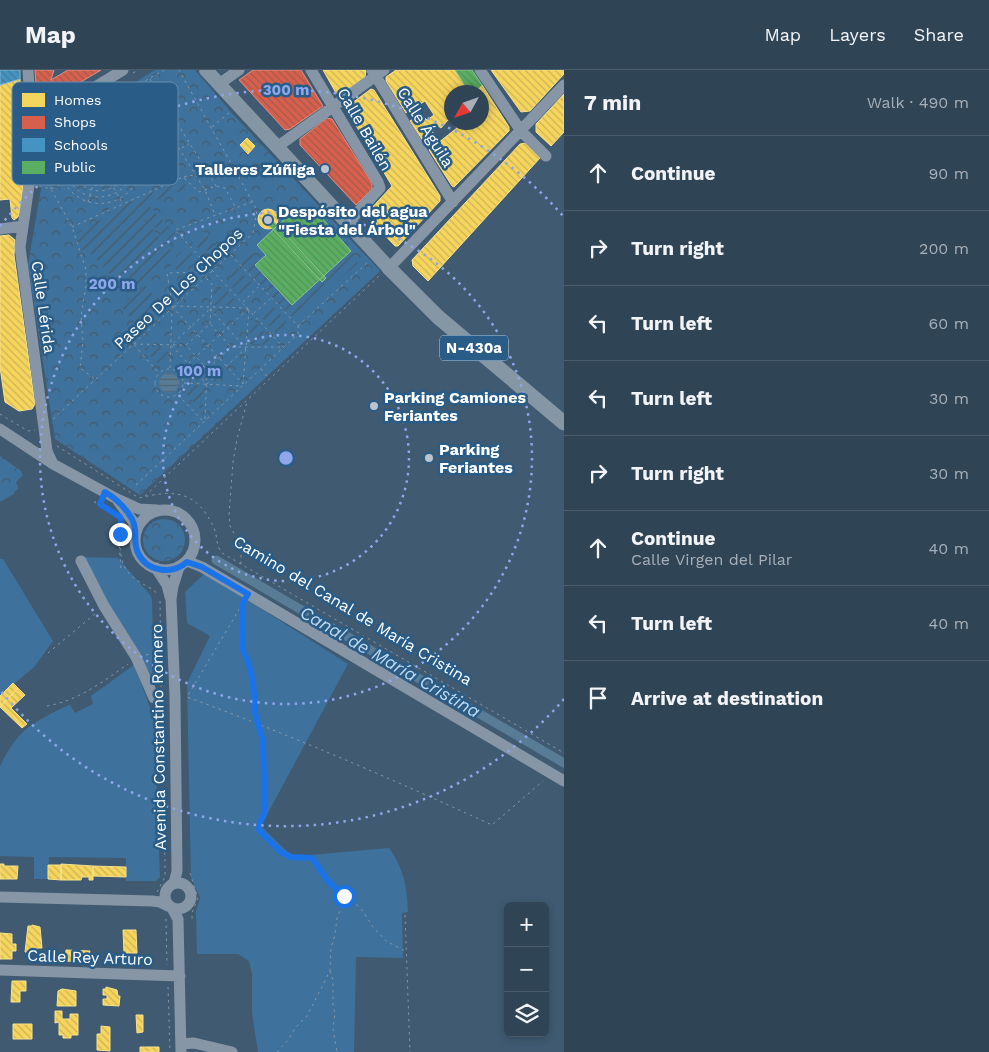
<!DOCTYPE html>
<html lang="en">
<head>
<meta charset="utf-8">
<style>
  :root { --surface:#2f4455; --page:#374b5b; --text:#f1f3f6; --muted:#a7b0b9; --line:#4a5c6c }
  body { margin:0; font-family:"Work Sans",sans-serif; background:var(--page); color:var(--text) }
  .controls { position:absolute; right:15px; bottom:15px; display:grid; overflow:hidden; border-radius:8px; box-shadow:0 2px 8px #0003 }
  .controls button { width:45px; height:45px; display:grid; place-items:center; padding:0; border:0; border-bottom:1px solid var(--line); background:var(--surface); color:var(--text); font:25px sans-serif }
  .compass { position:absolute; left:444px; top:15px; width:45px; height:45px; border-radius:50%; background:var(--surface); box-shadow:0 2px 8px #0003; rotate:230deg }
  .stop { position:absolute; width:15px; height:15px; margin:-11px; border:4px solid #1a73e8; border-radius:50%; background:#fff }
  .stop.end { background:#1a73e8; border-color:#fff; box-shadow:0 1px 5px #0008 }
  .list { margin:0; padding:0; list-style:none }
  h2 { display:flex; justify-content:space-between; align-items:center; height:65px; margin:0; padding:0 20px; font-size:21px }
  h2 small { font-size:16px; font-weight:400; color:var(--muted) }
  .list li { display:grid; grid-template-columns:32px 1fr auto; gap:15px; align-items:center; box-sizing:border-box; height:75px; padding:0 20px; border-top:1px solid var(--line) }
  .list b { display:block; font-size:19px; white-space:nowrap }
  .list p { margin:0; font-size:16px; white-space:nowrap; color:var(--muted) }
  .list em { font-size:16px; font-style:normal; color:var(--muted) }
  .icon { flex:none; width:28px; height:28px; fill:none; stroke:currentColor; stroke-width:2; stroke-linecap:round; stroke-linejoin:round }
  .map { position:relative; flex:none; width:564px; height:982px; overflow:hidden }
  header { display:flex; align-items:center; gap:30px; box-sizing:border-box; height:70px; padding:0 25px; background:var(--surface); border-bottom:1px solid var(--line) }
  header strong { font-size:24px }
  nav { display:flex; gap:28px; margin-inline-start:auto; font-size:18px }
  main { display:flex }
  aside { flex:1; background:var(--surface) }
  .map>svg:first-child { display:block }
  .grass { fill:#3e729c }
  .forest { fill:url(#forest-crowns) }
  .garden { fill:url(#garden-furrows) }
  .water { fill:url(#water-rules) }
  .homes { fill:url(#homes-back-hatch); stroke:#f9e28d }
  .shops { fill:url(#shops-back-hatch); stroke:#e29082 }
  .schools { fill:url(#schools-back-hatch); stroke:#7bb3d5 }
  .public { fill:url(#public-back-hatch); stroke:#8cc690 }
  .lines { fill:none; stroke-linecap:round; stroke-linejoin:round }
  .canal { stroke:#587b96; stroke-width:9 }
  .path { stroke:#8696a7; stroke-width:1; stroke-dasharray:2.5 4; stroke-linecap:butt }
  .minor { stroke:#8696a7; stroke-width:11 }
  .major { stroke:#8496a4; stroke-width:14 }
  .highway { stroke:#8596a5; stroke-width:15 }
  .route { stroke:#1a73e8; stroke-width:6 }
  .ring { fill:none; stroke:#8ea6ec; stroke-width:2.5; stroke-dasharray:2.5 5 }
  .poi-dot { fill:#bcc5cd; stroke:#295c87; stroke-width:2 }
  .labels { text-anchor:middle; stroke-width:5; stroke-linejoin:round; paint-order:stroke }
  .shield { fill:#295c87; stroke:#bfcedb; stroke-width:1 }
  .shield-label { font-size:15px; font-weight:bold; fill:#fff }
  .street-label { font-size:16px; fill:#fff; stroke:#295c87 }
  .poi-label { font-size:16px; font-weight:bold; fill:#fff; stroke:#295c87; text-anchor:start }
  .water-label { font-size:18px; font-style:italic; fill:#c0dbef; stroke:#295c87 }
  .key { fill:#295c87; stroke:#698dab; stroke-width:1 }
  .key-label { font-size:14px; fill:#fff }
  .centre { fill:#8ea6ec; stroke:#295c87; stroke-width:2.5 }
  .ring-label { font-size:15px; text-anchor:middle; font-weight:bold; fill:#8ea6ec; stroke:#295c87; stroke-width:5; stroke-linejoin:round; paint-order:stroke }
</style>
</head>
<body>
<header>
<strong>Map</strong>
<nav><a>Map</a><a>Layers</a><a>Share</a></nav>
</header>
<main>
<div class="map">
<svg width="564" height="982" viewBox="0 0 564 982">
  <defs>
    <pattern id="forest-crowns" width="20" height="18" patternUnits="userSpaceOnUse" patternTransform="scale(1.25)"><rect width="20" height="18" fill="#3e729c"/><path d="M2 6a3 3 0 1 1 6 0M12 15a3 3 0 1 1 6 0" fill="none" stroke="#465b6c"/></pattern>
    <pattern id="garden-furrows" width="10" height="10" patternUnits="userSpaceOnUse" patternTransform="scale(1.25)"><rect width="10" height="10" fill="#3e729c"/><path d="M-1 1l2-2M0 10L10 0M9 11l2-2" fill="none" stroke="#465b6c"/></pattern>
    <pattern id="water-rules" width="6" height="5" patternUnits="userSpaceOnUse" patternTransform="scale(1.25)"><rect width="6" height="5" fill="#587b96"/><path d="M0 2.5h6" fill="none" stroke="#526471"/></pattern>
    <pattern id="homes-back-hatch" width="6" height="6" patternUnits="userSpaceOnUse" patternTransform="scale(1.25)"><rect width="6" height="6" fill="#f6d55c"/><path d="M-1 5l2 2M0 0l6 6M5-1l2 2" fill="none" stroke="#ccb358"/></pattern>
    <pattern id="shops-back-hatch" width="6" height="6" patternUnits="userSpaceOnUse" patternTransform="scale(1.25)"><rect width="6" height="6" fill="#d6604d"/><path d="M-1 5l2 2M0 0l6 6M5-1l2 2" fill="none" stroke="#a6594d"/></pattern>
    <pattern id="schools-back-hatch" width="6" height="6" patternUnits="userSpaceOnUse" patternTransform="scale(1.25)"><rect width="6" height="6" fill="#4393c3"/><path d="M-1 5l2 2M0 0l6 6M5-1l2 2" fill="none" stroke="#467a99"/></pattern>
    <pattern id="public-back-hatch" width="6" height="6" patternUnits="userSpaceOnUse" patternTransform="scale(1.25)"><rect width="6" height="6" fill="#5aae61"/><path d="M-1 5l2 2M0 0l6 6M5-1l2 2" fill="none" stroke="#56915b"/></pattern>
  </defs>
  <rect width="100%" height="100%" fill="#3f5a71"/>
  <path class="grass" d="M84 487 118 488 151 526 152 530 154 612 134 576 112 541Z
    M0 489H3L53 571 34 597 0 626Z
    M205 503 348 594 261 756 291 785H310L389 778C404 799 407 817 408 842L402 843 403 888 356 887 354 982H258L252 943V904L249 891 238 884H197L196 841 200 828 191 807 187 613 210 566 187 553 185 522Z
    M134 595 151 640 154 655 160 807 156 811H126V788L49 787 48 809H34V787L0 786V696C6 684 13 672 22 663 30 654 58 639 70 635L75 643 93 634 91 626Z"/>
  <path class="forest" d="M155 0H195L230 41 380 201 140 425 55 369 28 195 43 107 41 75 43 69Z
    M0 386 20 400 23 405 16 412 18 418 14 424 0 432Z
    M143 470a21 21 0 1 1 42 0a21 21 0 1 1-42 0Z"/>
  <path class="garden" d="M183 110 188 118 147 134 175 163 168 170 137 142 173 182 128 224 86 178 80 182 72 167 131 131Z
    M203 161 219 179 201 181 192 172Z
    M186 178 195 186 191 193V199H169L177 185Z
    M249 181 259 191 255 195 319 209 324 214 328 210 324 205 351 181 358 189 357 194 298 245 295 247 290 246 241 194 240 191Z
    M235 195 255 216 242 228 229 213 233 201 232 196Z
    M145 215 161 234 138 256 121 237Z
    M224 217 239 235H213L214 219Z
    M271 234 291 257 279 268 259 245Z
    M251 247 274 272 272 275 249 274Z
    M147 277H168V293L160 296 144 279Z
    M188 314 203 315V339L201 340 184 321Z"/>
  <path class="water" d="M159 313a10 10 0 1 1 20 0a10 10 0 1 1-20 0Z"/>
  <path class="homes" d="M323 0H365L366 1 365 7 342 24 336 23Z
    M396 0H455L469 22H452V52H482V22H475L482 15 509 57V61L454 117 452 116 429 80 457 58 448 50 441 58 438 56 432 61 434 64 425 74 410 51 418 46H422L427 50 434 45 425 31 406 43 386 11V7Z
    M491 0H564V4L530 41 521 42Z
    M20 9 25 100 20 141 18 147 14 150 12 148 10 129 0 130V15Z
    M371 19 374 20 440 126V131L398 176H395L367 146V143L392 116 348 42V36Z
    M564 24V62L551 76 536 62V54Z
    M247 68 255 76 248 84 240 75Z
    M526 73 540 88 428 211 413 196 412 190 520 74Z
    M258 149a10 10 0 1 1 20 0a10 10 0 1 1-20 0Z
    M9 165 15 170 14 185 35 334 32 339 19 341 5 332 0 297V166Z
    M13 613 18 618 0 637V626Z
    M18 618 25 625 11 638 27 654 22 658 0 637Z
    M0 794H4V796H18L17 809H0Z
    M61 794 93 796V810H89V807H82L81 810H61Z
    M48 795H61V810L48 809Z
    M93 796 126 797V807L93 806Z
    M32 855 40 857 42 878H37V880H32V882H25L28 856H32Z
    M123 860H136L137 883H124Z
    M0 863 12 864V874H16V881H12V889H0Z
    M66 880 90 881 89 886H85V892L65 891Z
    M12 911H26V921H20V932H11Z
    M106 917 117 920 118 926H120L119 936 103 935V929H107V925H103V919H106Z
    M62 919 76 921V936H57L58 921Z
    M55 941H62V949H70V944H78V965H71V968H63V965H59V952L55 953Z
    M136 945H143V962L137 963Z
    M13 954H32V969H13Z
    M101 956 110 957V981L97 980V964H101Z
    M140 977H159V982H140Z"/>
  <path class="shops" d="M35 0H54L51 10 68 0H101L42 35 37 27Z
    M253 0H301L323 36 290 59 285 60 239 10Z
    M327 48 332 49 372 113V119L356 135 300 75V69Z"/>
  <path class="schools" d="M0 0H20V9L0 15Z"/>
  <path class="public" d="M455 0H472L482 15 475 22H469Z
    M314 139 351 181 292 235 255 195 266 185 257 175 294 140 303 150Z
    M273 151 326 208 322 212 268 154Z"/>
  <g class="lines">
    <path class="canal" d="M216 490 564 693"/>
    <path class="path" d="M133 3 138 0
      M150 9 216 116
      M139 15 164 54
      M119 26 172 112
      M134 48 163 32
      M161.5 57a4.5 4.5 0 1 1 9 0a4.5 4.5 0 1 1-9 0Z
      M78 55 95 84
      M212 57 230 42
      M168 61 205 120 215 145
      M128 72C113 55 87 53 72 72 67 79 64 89 65 97 73 147 148 130 132 79
      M137 73 162 59
      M122 75C109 63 87 59 76 77 71 83 70 92 72 99 80 134 135 126 126 82
      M104 76 111 53 115 29
      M117 79C94 58 65 85 82 107 98 127 126 109 120 85
      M111 82C101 73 89 77 84 88L85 100 95 108C108 110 117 101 115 88
      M66 84 83 88
      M90 93a9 9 0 1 1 18 0a9 9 0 1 1-18 0Z
      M104 86 133 69
      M159 90 189 74
      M108 92 137 77
      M116 97 139 104
      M104 101 123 134
      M184 107 234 97
      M64 112C89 154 151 129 139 82 135 68 125 58 111 53
      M39 116 51 119 72 157 86 200V216L81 246 83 272 80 298 95 309
      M51 119 54 78 61 66 119 26 164 0
      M52 119 92 97
      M88 132 95 109
      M252 132 175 160 283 277
      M72 157 183 107 199 122 216 116 225 118 236 138
      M231 185 298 256 369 191
      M243 232 258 217
      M174 236 248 238
      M210 239 246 278 207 314 171 275Z
      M254 243 270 229
      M210 254 212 214 200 202 167 203 173 238 243 314
      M134 274 185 275
      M134 275 158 302
      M232 277H283
      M170 298 172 239
      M155 313a14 14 0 1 1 28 0a14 14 0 1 1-28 0Z
      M261 299 269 309
      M179 302 248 239
      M184 313 241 316
      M243 314 249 239
      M178 325 203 351
      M0 344 28 361 35 360
      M53 349 253 163 257 140 179 0
      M205 349 207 299 231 277 210 254 186 275 207 299
      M57 376 139 428C175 419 197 421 214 458 218 467 215 474 222 483L564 683
      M136 415 298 264V256
      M145 426 379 206
      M95 431V433L113 444 120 451 118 457 121 500
      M101 433 100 434 113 442
      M121 452 119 457C121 480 117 497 138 511 145 516 153 518 158 525
      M241 494V477L230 456 229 445 233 392 237 369 247 332
      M160 531 161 617
      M243 533 187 627C291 665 392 709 492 755L543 711
      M243 535V580L249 595 253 612 255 643 263 671 265 742 259 753V759L281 782 291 787 312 788 329 811 341 824 352 830 362 840 373 857 386 871 405 881
      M48 583 96 543
      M146 585 157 581
      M47 636C77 631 103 612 128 594
      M190 803 198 828 192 843V851
      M157 822 165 807V792L161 636
      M405 845 410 982
      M166 849 167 895
      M330 901 333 910V936L335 943 333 959 337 982
      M168 917 170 982
      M277 982 289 969 295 958 307 946 326 909 330 900 331 878 335 865 337 848 342 836 344 827"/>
    <path class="minor" d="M28 0 31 47 32 95 20 177 47 381 53 394
      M311 0 378 112 380 118 347 154
      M372 0 453 132
      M480 0 521 61 546 86
      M219 14 239 0
      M31 59 41 50 123 0
      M277 77 384 0
      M0 159 23 156
      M389 198 564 15
      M0 359 53 394 117 429 139 439 157 440
      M118 431 132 450 137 460
      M135 470a30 30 0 1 1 60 0a30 30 0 1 1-60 0Z
      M81 491 104 536 136 587 154 628
      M187 491 202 497 564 711
      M156 498 167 515 170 527
      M165 826a13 13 0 1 1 26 0a13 13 0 1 1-26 0Z
      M174 813 177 801 175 627 171 529 173 516 179 497
      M0 827 152 831 160 832 168 836
      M172 838 178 849 181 982
      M0 900 180 906
      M181 974 194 973 232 982"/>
    <path class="major" d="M206 0 389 198"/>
    <path class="highway" d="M389 198 438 247 564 353"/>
  </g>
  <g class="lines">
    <path class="route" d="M120 464 121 450 120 447 100 434 105 422C117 429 125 437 132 449 139 463 132 470 138 483 147 502 172 505 187 492L202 497 248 524 242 534 243 580 249 595 253 612 255 643 263 671 265 742 260 753 259 760 281 782 291 787 312 788 328 811 344 826"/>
  </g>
  <g class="ring">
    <circle cx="286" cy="388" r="123"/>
    <circle cx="286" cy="388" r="246"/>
    <path d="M564 629A368 368 0 0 1 0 620M0 156A368 368 0 0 1 564 147"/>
  </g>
  <g class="poi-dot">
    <circle cx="325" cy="99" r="5"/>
    <circle cx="268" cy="150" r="5"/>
    <circle cx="374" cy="336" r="5"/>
    <circle cx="429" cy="388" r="5"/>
  </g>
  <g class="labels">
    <rect class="shield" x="440" y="265.5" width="68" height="25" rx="4"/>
    <g class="shield-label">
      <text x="474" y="283">N-430a</text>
    </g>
    <g class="street-label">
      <text transform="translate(426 57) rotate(58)" y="6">Calle Águila</text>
      <text transform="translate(365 59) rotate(60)" y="6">Calle Bailén</text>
      <text transform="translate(178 218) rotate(-43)" y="6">Paseo De Los Chopos</text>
      <text transform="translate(44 237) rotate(82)" y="6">Calle Lérida</text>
      <text transform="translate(353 540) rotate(31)" y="6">Camino del Canal de María Cristina</text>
      <text transform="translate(158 667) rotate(-91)" y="6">Avenida Constantino Romero</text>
      <text transform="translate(90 887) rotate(2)" y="6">Calle Rey Arturo</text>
    </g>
    <g class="poi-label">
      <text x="315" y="105" text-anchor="end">Talleres Zúñiga</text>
      <text x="278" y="147">Despósito del agua<tspan x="278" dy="18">"Fiesta del Árbol"</tspan></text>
      <text x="384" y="333">Parking Camiones<tspan x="384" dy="18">Feriantes</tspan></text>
      <text x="439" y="385">Parking<tspan x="439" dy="18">Feriantes</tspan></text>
    </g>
    <g class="water-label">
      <text transform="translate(390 592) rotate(30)" y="6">Canal de María Cristina</text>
    </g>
  </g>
  <rect x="12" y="12" width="166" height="103" rx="8" class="key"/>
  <rect x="22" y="23" width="23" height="14" fill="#f6d55c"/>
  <rect x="22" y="46" width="23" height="13" fill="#d6604d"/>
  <rect x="22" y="68" width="23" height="14" fill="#4393c3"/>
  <rect x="22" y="91" width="23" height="13" fill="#5aae61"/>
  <g class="key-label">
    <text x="54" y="35">Homes</text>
    <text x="54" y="57">Shops</text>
    <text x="54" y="80">Schools</text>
    <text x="54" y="102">Public</text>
  </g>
  <circle cx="286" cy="388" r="8" class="centre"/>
  <g class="ring-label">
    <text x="286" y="25">300 m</text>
    <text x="112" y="219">200 m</text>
    <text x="199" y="306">100 m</text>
  </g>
</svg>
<div class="controls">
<button>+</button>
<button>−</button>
<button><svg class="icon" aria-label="layers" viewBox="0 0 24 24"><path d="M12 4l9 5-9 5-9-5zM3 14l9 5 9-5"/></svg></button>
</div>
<svg class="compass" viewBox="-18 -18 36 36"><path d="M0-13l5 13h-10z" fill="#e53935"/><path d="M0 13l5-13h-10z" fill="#a7b0b9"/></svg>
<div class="stop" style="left:344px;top:826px"></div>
<div class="stop end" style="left:120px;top:464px"></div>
</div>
<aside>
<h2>7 min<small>Walk · 490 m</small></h2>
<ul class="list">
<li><svg class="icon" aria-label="ahead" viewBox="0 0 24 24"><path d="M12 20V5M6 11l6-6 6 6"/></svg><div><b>Continue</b></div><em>90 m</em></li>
<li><svg class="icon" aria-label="right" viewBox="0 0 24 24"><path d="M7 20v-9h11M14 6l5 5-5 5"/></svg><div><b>Turn right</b></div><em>200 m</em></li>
<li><svg class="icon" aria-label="left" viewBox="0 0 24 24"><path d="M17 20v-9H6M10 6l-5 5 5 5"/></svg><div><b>Turn left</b></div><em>60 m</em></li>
<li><svg class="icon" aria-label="left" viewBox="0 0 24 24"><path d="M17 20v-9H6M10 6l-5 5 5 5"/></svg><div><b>Turn left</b></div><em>30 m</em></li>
<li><svg class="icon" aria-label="right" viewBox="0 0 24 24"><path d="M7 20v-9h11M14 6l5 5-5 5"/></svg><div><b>Turn right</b></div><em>30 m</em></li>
<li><svg class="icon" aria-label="ahead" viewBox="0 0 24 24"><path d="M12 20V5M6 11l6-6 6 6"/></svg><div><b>Continue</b><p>Calle Virgen del Pilar</p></div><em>40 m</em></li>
<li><svg class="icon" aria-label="left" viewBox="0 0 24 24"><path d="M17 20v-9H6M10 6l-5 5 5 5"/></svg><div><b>Turn left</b></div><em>40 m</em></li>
<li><svg class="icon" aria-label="arrive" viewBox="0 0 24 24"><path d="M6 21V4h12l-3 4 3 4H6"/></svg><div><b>Arrive at destination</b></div></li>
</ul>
</aside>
</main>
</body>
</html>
